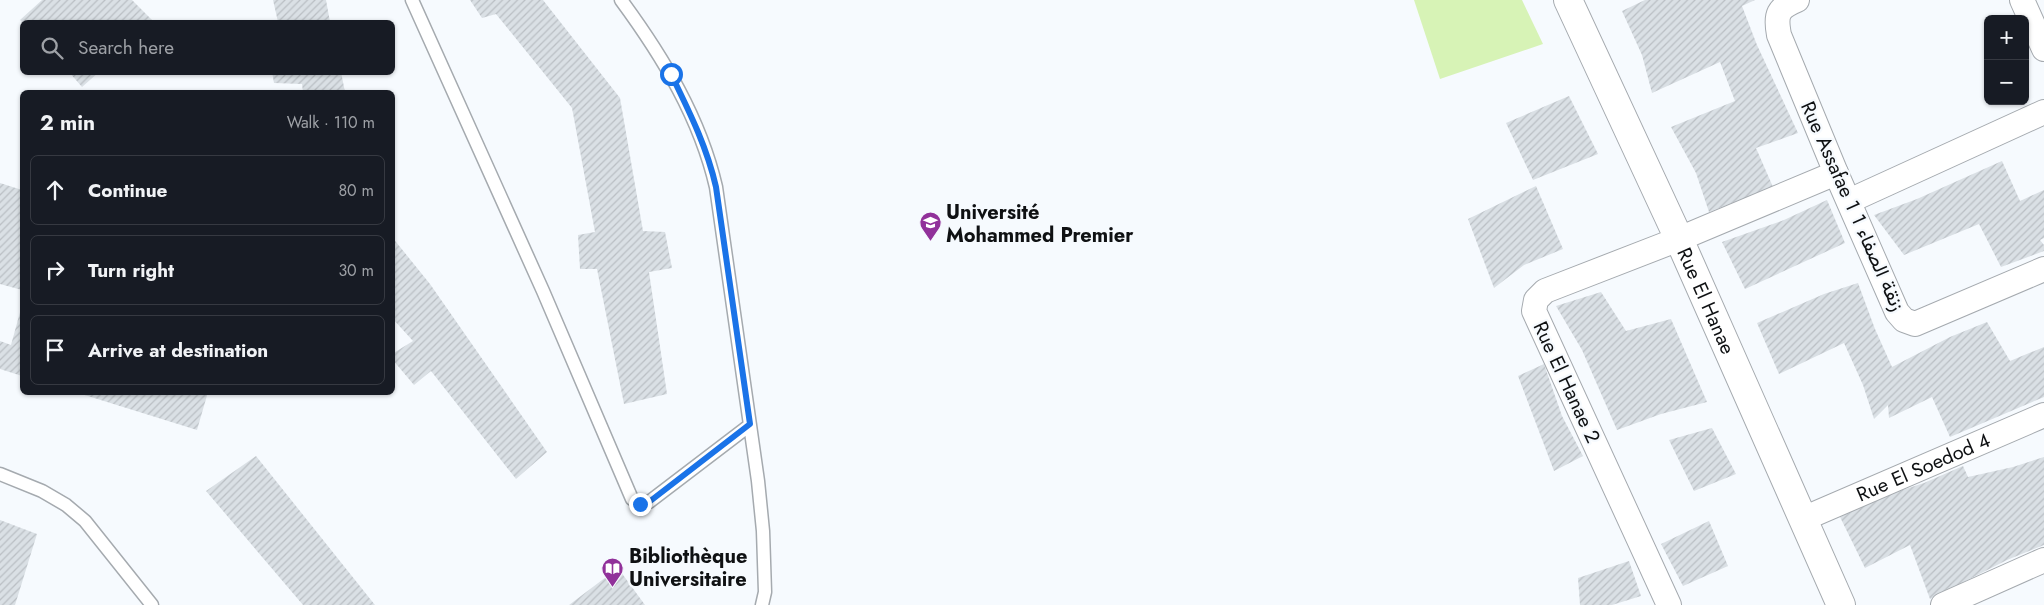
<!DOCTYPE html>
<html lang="en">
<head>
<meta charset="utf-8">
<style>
  :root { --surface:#171b24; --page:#20242c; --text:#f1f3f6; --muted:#9ea1a6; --line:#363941 }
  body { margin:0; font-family:Jost,Vazirmatn,sans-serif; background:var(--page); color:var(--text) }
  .controls { position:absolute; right:15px; top:15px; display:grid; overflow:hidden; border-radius:8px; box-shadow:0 1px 4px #0004 }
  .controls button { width:45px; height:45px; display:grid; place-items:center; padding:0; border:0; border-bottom:1px solid var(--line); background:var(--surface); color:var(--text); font:25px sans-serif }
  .stop { position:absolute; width:15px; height:15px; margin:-11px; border:4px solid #1a73e8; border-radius:50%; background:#fff }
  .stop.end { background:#1a73e8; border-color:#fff; box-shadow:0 1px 5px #0008 }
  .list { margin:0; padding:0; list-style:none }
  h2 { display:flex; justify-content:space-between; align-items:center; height:65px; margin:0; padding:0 20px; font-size:21px }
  h2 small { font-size:16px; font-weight:400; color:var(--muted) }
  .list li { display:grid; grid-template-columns:32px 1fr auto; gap:15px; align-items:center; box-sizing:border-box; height:70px; margin:0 10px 10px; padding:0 10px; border:1px solid var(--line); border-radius:8px }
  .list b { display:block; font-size:19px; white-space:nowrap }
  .list em { font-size:16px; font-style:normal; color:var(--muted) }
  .icon { flex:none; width:28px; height:28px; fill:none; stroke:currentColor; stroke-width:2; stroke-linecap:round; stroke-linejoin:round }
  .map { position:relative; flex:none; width:2044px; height:605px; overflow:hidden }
  .search { position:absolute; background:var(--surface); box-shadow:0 1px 4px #0004; left:20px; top:20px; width:375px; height:55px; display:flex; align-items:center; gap:12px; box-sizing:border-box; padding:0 18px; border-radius:8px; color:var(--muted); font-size:19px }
  .panel { position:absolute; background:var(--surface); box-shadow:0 1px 4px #0004; left:20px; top:90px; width:375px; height:305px; border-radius:8px }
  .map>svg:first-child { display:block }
  .park { fill:#d7f3b6 }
  .building { fill:url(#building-hatch) }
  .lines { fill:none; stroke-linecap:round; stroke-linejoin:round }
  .service-casing { stroke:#a5aaaf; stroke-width:15 }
  .minor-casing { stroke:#a5aaaf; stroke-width:26 }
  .tertiary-casing { stroke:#a5aaaf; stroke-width:30 }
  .service { stroke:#fff; stroke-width:12 }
  .minor { stroke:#fff; stroke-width:24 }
  .tertiary { stroke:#fff; stroke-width:28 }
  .route { stroke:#1a73e8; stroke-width:6 }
  .labels { text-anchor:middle; stroke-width:4.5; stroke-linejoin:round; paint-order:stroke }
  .street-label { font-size:20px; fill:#0f1113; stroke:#f6fafe }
  .poi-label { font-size:20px; font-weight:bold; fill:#0f1113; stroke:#f6fafe; text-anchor:start }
</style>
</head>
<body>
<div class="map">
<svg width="2044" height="605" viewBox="0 0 2044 605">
  <defs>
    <pattern id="building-hatch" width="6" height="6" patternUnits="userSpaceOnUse" patternTransform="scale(1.25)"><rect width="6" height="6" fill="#dae0e5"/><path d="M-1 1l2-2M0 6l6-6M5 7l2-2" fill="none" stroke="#babfc4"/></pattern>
  </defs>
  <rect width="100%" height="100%" fill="#f6fafe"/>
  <path class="park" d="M1414 0H1522L1543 44 1440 79Z"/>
  <path class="building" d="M42 0H132L154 22H22L20 20Z
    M273 0H326L330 22H278Z
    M470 0H543L620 98 643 231 665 232 672 268 649 272 667 394 624 404 597 269H580L578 235 595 232 572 108 496 14 482 18Z
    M1645 0H1755L1742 6 1757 45 1798 133 1756 148 1773 187 1709 212 1696 173 1671 127 1735 101 1720 62 1652 93 1642 55 1622 11Z
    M69 72H99L82 87Z
    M272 72H341L345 92H303L302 84 274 83Z
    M1569 96 1598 154 1533 180 1506 123Z
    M2002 161 2020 201 2044 190V238L2040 240 2044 245V251L2001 267 1979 224 1904 255 1874 215 1917 199Z
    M0 183 22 190V290L0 284Z
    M1536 186 1563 249 1524 265 1494 288 1468 219Z
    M1827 200 1845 243 1745 289 1722 242 1784 220Z
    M392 237 430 284 547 452 516 479 431 371 414 385 392 359V354L413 341 392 318Z
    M1858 283 1875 329 1892 367 1950 337 1987 322 2010 361 2044 347V397L1950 437 1932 397 1889 418 1888 405 1874 419 1863 385 1844 343 1779 374 1757 323 1824 294Z
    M1601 292 1626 331 1671 319 1707 402 1661 414 1617 430 1582 350 1556 306Z
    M22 305V376L0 369V341L11 345Z
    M1544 364 1562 416 1583 456 1554 471 1518 376Z
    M75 392H208L197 430Z
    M1712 428 1736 474 1694 491 1669 440Z
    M256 456 375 605H303L206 491Z
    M2044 457V545L2007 560 1930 599 1910 545 1865 568 1840 517 1890 494 1924 483 1963 466 1968 477 2013 467Z
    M0 520 37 534 15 605H0Z
    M1709 521 1728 566 1683 586 1661 544Z
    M1629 561 1641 596 1612 605H1580L1578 578Z
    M618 568 645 605H569Z"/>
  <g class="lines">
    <defs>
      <path id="service" d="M412 0 543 291 632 499 640 504 649 502 750 425
        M621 0C663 57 700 118 716 187L758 481 763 531 765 592 762 605
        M0 474 42 491 66 505 85 521 152 605"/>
      <g id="minor">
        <path d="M1797 0C1778 8 1775 14 1779 35L1836 173 1897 312 1904 320 1915 324 2044 269"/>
        <path d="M2022 0 2044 49"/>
        <path d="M1849 201 2044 112"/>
        <path id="s1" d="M1803 519 2044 415"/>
        <path d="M1669 605 1534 311 1536 300 1545 291 1679 239 1836 173"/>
        <path d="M1943 605 2044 560"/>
      </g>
      <g id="tertiary">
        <path id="s2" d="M1568 0 1679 239 1841 605"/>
      </g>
    </defs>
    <use href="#service" class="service-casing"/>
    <use href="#minor" class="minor-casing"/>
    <use href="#tertiary" class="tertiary-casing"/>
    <use href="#service" class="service"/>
    <use href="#minor" class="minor"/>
    <use href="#tertiary" class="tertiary"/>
  </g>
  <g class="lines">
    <path class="route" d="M640 504 649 502 750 424 716 187C707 147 689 111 671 74"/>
  </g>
  <defs>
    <symbol id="university-pin" viewBox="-11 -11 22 30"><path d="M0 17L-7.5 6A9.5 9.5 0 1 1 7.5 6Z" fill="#91319a" stroke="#f6fafe"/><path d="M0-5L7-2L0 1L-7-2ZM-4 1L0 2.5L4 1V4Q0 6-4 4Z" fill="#fff"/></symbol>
    <symbol id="library-pin" viewBox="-11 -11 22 30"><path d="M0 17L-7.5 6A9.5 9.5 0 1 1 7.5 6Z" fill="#91319a" stroke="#f6fafe"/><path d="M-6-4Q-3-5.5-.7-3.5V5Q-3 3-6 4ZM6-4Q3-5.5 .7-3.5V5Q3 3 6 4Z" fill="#fff"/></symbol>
  </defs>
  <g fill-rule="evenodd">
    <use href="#university-pin" x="918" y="210" width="25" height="34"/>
    <use href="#library-pin" x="600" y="556" width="25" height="34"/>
  </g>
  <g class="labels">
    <g class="street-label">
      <text transform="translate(1853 206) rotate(66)" y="7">Rue Assafae 1 1 زنقة الصفاء</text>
      <text dy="7" stroke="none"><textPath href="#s2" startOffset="331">Rue El Hanae</textPath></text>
      <text transform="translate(1567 382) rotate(65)" y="7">Rue El Hanae 2</text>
      <text dy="7" stroke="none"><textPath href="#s1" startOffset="131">Rue El Soedod 4</textPath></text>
    </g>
    <g class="poi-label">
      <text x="946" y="219">Université<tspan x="946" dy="23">Mohammed Premier</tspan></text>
      <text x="629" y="563">Bibliothèque<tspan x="629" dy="23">Universitaire</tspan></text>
    </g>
  </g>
</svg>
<div class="controls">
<button>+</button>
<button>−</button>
</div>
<div class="stop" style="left:671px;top:74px"></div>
<div class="stop end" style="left:640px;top:504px"></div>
<div class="search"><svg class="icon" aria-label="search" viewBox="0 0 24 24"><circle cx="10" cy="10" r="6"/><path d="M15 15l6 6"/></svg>Search here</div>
<section class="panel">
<h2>2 min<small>Walk · 110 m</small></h2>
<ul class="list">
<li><svg class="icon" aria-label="ahead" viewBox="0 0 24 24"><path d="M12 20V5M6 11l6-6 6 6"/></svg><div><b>Continue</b></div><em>80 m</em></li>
<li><svg class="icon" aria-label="right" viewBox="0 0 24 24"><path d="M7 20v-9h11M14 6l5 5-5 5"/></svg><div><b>Turn right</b></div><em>30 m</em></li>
<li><svg class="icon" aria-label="arrive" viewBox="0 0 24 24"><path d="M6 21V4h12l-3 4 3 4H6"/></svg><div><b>Arrive at destination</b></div></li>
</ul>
</section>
</div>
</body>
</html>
